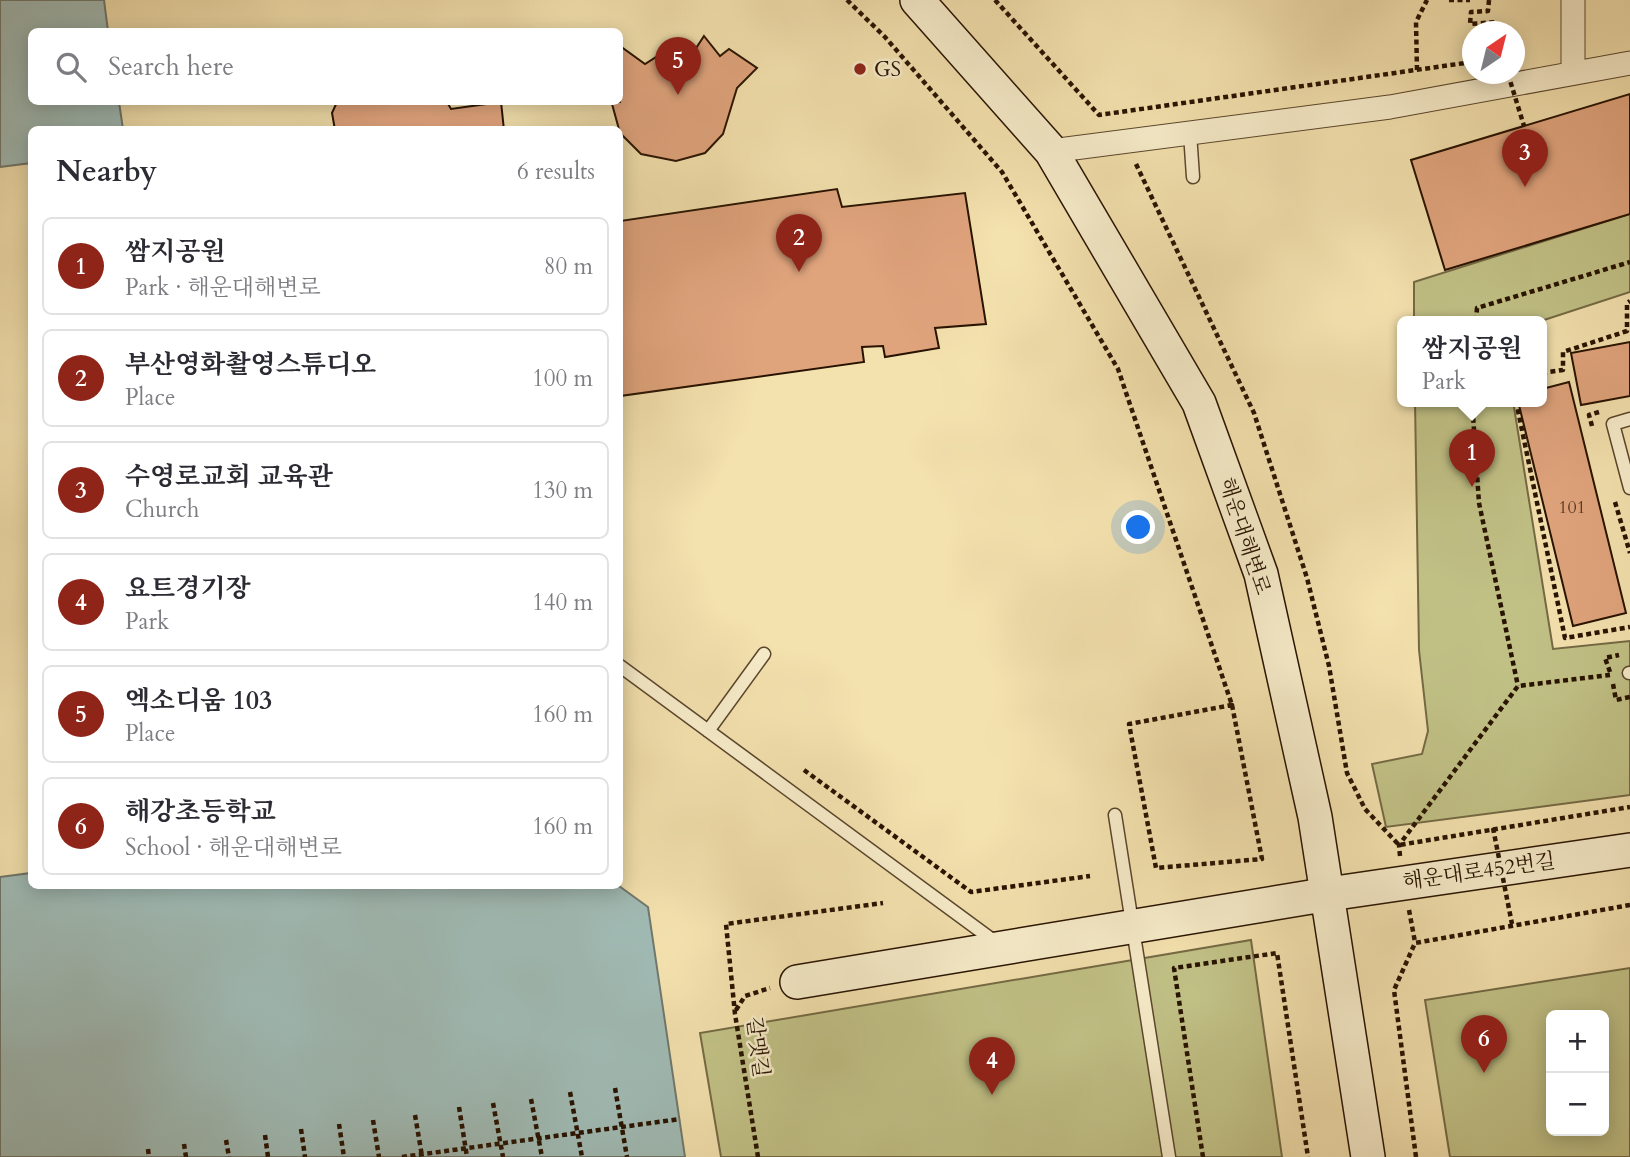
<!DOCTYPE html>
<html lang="en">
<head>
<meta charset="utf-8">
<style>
  :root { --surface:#fff; --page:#f7f7f7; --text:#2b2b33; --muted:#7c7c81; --line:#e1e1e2; --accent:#8f2418 }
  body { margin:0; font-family:Cardo,"Noto Serif KR",serif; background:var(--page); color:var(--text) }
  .controls { position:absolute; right:21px; bottom:21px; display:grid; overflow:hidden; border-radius:10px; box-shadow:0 4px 18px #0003 }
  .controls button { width:63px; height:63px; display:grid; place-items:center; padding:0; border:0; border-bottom:2px solid var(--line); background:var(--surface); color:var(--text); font:35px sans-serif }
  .compass { position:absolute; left:1462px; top:21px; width:63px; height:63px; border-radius:50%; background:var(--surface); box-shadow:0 4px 18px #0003; rotate:35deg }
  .you { position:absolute; left:1139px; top:528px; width:24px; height:24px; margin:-18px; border:5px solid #fff; border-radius:50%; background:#1a73e8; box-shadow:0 0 0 10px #1a73e833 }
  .badge { display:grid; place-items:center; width:46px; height:46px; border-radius:50%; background:var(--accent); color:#fff; font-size:23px; font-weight:700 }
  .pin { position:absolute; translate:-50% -58px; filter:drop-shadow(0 2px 4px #0008) }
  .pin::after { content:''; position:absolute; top:37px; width:24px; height:21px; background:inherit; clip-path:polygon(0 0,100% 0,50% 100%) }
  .popup { position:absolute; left:1397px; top:316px; width:150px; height:91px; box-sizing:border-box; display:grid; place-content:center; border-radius:10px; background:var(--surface); filter:drop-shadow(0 2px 5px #0005); font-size:23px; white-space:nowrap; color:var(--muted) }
  .popup b { font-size:26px; color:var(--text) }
  .popup::after { content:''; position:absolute; left:50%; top:100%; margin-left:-14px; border:14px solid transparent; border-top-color:var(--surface) }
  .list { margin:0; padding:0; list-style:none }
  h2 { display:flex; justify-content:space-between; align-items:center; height:91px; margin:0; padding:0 28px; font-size:30px }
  h2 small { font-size:23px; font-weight:400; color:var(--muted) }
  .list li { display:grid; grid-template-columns:46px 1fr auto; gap:21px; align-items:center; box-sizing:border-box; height:98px; margin:0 14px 14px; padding:0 14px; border:2px solid var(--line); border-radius:10px }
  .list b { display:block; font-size:26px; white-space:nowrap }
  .list p { margin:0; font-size:23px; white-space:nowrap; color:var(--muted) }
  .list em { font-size:23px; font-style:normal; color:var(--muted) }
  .icon { flex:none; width:38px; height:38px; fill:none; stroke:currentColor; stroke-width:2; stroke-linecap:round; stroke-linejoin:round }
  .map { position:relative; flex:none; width:1630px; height:1157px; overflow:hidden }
  .search { position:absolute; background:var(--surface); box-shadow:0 4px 18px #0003; left:28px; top:28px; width:595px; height:77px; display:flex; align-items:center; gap:18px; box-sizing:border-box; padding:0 24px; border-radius:10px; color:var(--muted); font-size:26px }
  .panel { position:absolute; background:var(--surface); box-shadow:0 4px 18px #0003; left:28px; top:126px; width:595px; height:763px; border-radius:10px }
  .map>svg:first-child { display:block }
  .green { fill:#c1c186; stroke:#746a44; stroke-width:2; fill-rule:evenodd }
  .water { fill:#a0bbb5; stroke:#70786d; stroke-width:2 }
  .building { fill:#e0a47d; stroke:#281301; stroke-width:2 }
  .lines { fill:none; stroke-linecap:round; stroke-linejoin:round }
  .lane-casing { stroke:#5b462c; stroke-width:15 }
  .street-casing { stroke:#5b462c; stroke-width:25 }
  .secondary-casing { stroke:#281301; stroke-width:36 }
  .path { stroke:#281301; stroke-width:4.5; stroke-dasharray:5 3.5; stroke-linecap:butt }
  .lane { stroke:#f7ecca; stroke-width:12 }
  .street { stroke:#f7ecca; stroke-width:23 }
  .secondary { stroke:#f7ecca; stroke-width:33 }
  .path-bridge { stroke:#281301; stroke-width:4.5; stroke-dasharray:5 3.5; stroke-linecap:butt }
  .poi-dot { fill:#8f2418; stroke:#f7ecca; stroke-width:2.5 }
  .labels { text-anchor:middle; stroke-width:5; stroke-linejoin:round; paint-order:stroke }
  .number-label { font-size:18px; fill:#563720 }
  .poi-label { font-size:21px; fill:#281301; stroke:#f7ecca; text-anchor:start }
  .street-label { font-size:21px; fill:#281301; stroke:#f7ecca }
</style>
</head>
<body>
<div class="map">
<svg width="1630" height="1157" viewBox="0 0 1630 1157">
  <rect width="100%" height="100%" fill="#f3e1ae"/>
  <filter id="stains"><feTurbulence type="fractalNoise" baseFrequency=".00286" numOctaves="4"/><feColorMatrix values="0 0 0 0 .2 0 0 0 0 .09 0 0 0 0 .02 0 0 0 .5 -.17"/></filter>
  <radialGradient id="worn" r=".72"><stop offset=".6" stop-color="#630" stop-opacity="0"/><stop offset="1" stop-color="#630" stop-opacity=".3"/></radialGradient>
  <path class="green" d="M1630 214V292L1541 321H1414V282Z
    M1415 401H1513L1553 649 1630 641V795L1386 827 1372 764 1422 754 1428 731 1419 650Z
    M1251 940 1282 1157H721L700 1033Z
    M1630 968V1157H1450L1425 1000ZM1604 1015V1131H1551V1015Z"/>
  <path class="water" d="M0 0H104L108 31 32 32V102H119L123 129 32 130 31 163 0 167Z
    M31 873 32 886H619L648 907 685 1157H0V877Z"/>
  <path class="building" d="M704 36 720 56 729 49 757 68 737 88 723 134 705 153 676 161 641 154 620 133 612 104 609 102H620V46L645 64 664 52 687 62Z
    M1630 94V214L1445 270 1411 160Z
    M337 102H447L451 109 501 102 504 130H335L332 113Z
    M837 189 842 207 965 193 986 324 935 328 939 348 885 357 883 346 862 347 864 362 620 396V221Z
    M1630 342V396L1581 405 1571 353Z
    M1569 382 1626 613 1573 626 1518 401H1542V389Z"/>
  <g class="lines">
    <defs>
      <path id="lane" d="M1190 133 1193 177
        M1630 419 1613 424 1630 488
        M620 666 998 944
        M1629 673H1630
        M708 731 764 654
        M1115 815 1169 1157"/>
      <path id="street" d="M1573 73V0
        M1051 151 1390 107 1630 63"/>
      <path id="secondary" d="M917 0 1051 151 1199 403 1261 574 1315 817 1368 1157
        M797 982 1329 894 1630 850"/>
    </defs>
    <use href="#lane" class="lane-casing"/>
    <use href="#street" class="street-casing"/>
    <use href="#secondary" class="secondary-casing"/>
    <path class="path" d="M847 0 885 37 1002 172 1118 369 1232 705
      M995 0 1099 115 1472 62
      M1449 0H1470
      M1489 0 1488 11 1471 12 1470 24 1496 22 1499 32
      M1417 70 1416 22 1427 0
      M1136 164 1254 413 1307 578 1329 666 1347 773 1365 809 1399 845 1630 807
      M1476 321 1477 308 1630 262
      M1542 373 1563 370V352L1627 331V303L1630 301
      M1472 401 1479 503 1518 686
      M1516 401 1565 638 1630 627
      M1592 426 1589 415 1599 412
      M1615 502 1630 553
      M1610 672 1605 658 1619 655
      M1613 684 1616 700 1630 697
      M1232 705 1262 859 1156 868 1129 724Z
      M804 770 971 892 1090 876
      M1400 856 1399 845 1518 686 1610 675
      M1409 910 1415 942
      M736 1010 745 996 770 988
      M615 1088 627 1157
      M570 1092 582 1157
      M531 1099 542 1157
      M493 1103 503 1157
      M459 1107 467 1157
      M415 1115 422 1156
      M373 1120 379 1157
      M339 1124 344 1157
      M301 1129 305 1157
      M265 1135 268 1157
      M226 1140 229 1157
      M184 1144 186 1157
      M148 1149 149 1157
      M402 1157 680 1119
      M758 1157 735 1014 726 924 883 903
      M1203 1157 1174 968 1277 953 1308 1157
      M1416 1157 1394 990 1415 943 1630 905"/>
    <use href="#lane" class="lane"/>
    <use href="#street" class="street"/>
    <use href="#secondary" class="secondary"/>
    <path class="path-bridge" d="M1508 74 1524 126
      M1493 828 1512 924"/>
  </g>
  <circle class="poi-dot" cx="860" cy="69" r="7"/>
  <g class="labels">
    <g class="number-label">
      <text x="1572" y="513">101</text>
    </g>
    <g class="poi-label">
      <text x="874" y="76">GS</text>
    </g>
    <g class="street-label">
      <text transform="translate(1245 536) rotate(72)" y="7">해운대해변로</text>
      <text transform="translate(1479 871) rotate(-8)" y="7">해운대로452번길</text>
      <text transform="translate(758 1047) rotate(83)" y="7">갈맷길</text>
    </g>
  </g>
  <rect width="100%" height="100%" filter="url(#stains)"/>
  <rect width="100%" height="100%" fill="url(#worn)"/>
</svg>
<div class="controls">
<button>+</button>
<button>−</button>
</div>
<svg class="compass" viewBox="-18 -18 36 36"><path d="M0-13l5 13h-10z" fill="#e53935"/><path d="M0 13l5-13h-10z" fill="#7c7c81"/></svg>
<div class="you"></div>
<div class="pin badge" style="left:1472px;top:487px">1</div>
<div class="popup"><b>쌈지공원</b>Park</div>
<div class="pin badge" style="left:799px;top:272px">2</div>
<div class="pin badge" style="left:1525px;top:187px">3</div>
<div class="pin badge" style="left:992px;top:1095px">4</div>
<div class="pin badge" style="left:678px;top:95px">5</div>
<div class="pin badge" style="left:1484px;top:1073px">6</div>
<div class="search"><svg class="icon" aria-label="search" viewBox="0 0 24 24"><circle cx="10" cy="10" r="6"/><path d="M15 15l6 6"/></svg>Search here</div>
<section class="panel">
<h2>Nearby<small>6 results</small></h2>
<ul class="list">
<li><span class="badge">1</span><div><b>쌈지공원</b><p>Park · 해운대해변로</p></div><em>80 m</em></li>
<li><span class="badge">2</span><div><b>부산영화촬영스튜디오</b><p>Place</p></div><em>100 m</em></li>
<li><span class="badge">3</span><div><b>수영로교회 교육관</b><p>Church</p></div><em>130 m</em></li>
<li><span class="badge">4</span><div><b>요트경기장</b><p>Park</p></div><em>140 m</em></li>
<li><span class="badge">5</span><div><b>엑소디움 103</b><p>Place</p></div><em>160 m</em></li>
<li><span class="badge">6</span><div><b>해강초등학교</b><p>School · 해운대해변로</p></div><em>160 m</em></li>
</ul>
</section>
</div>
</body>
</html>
